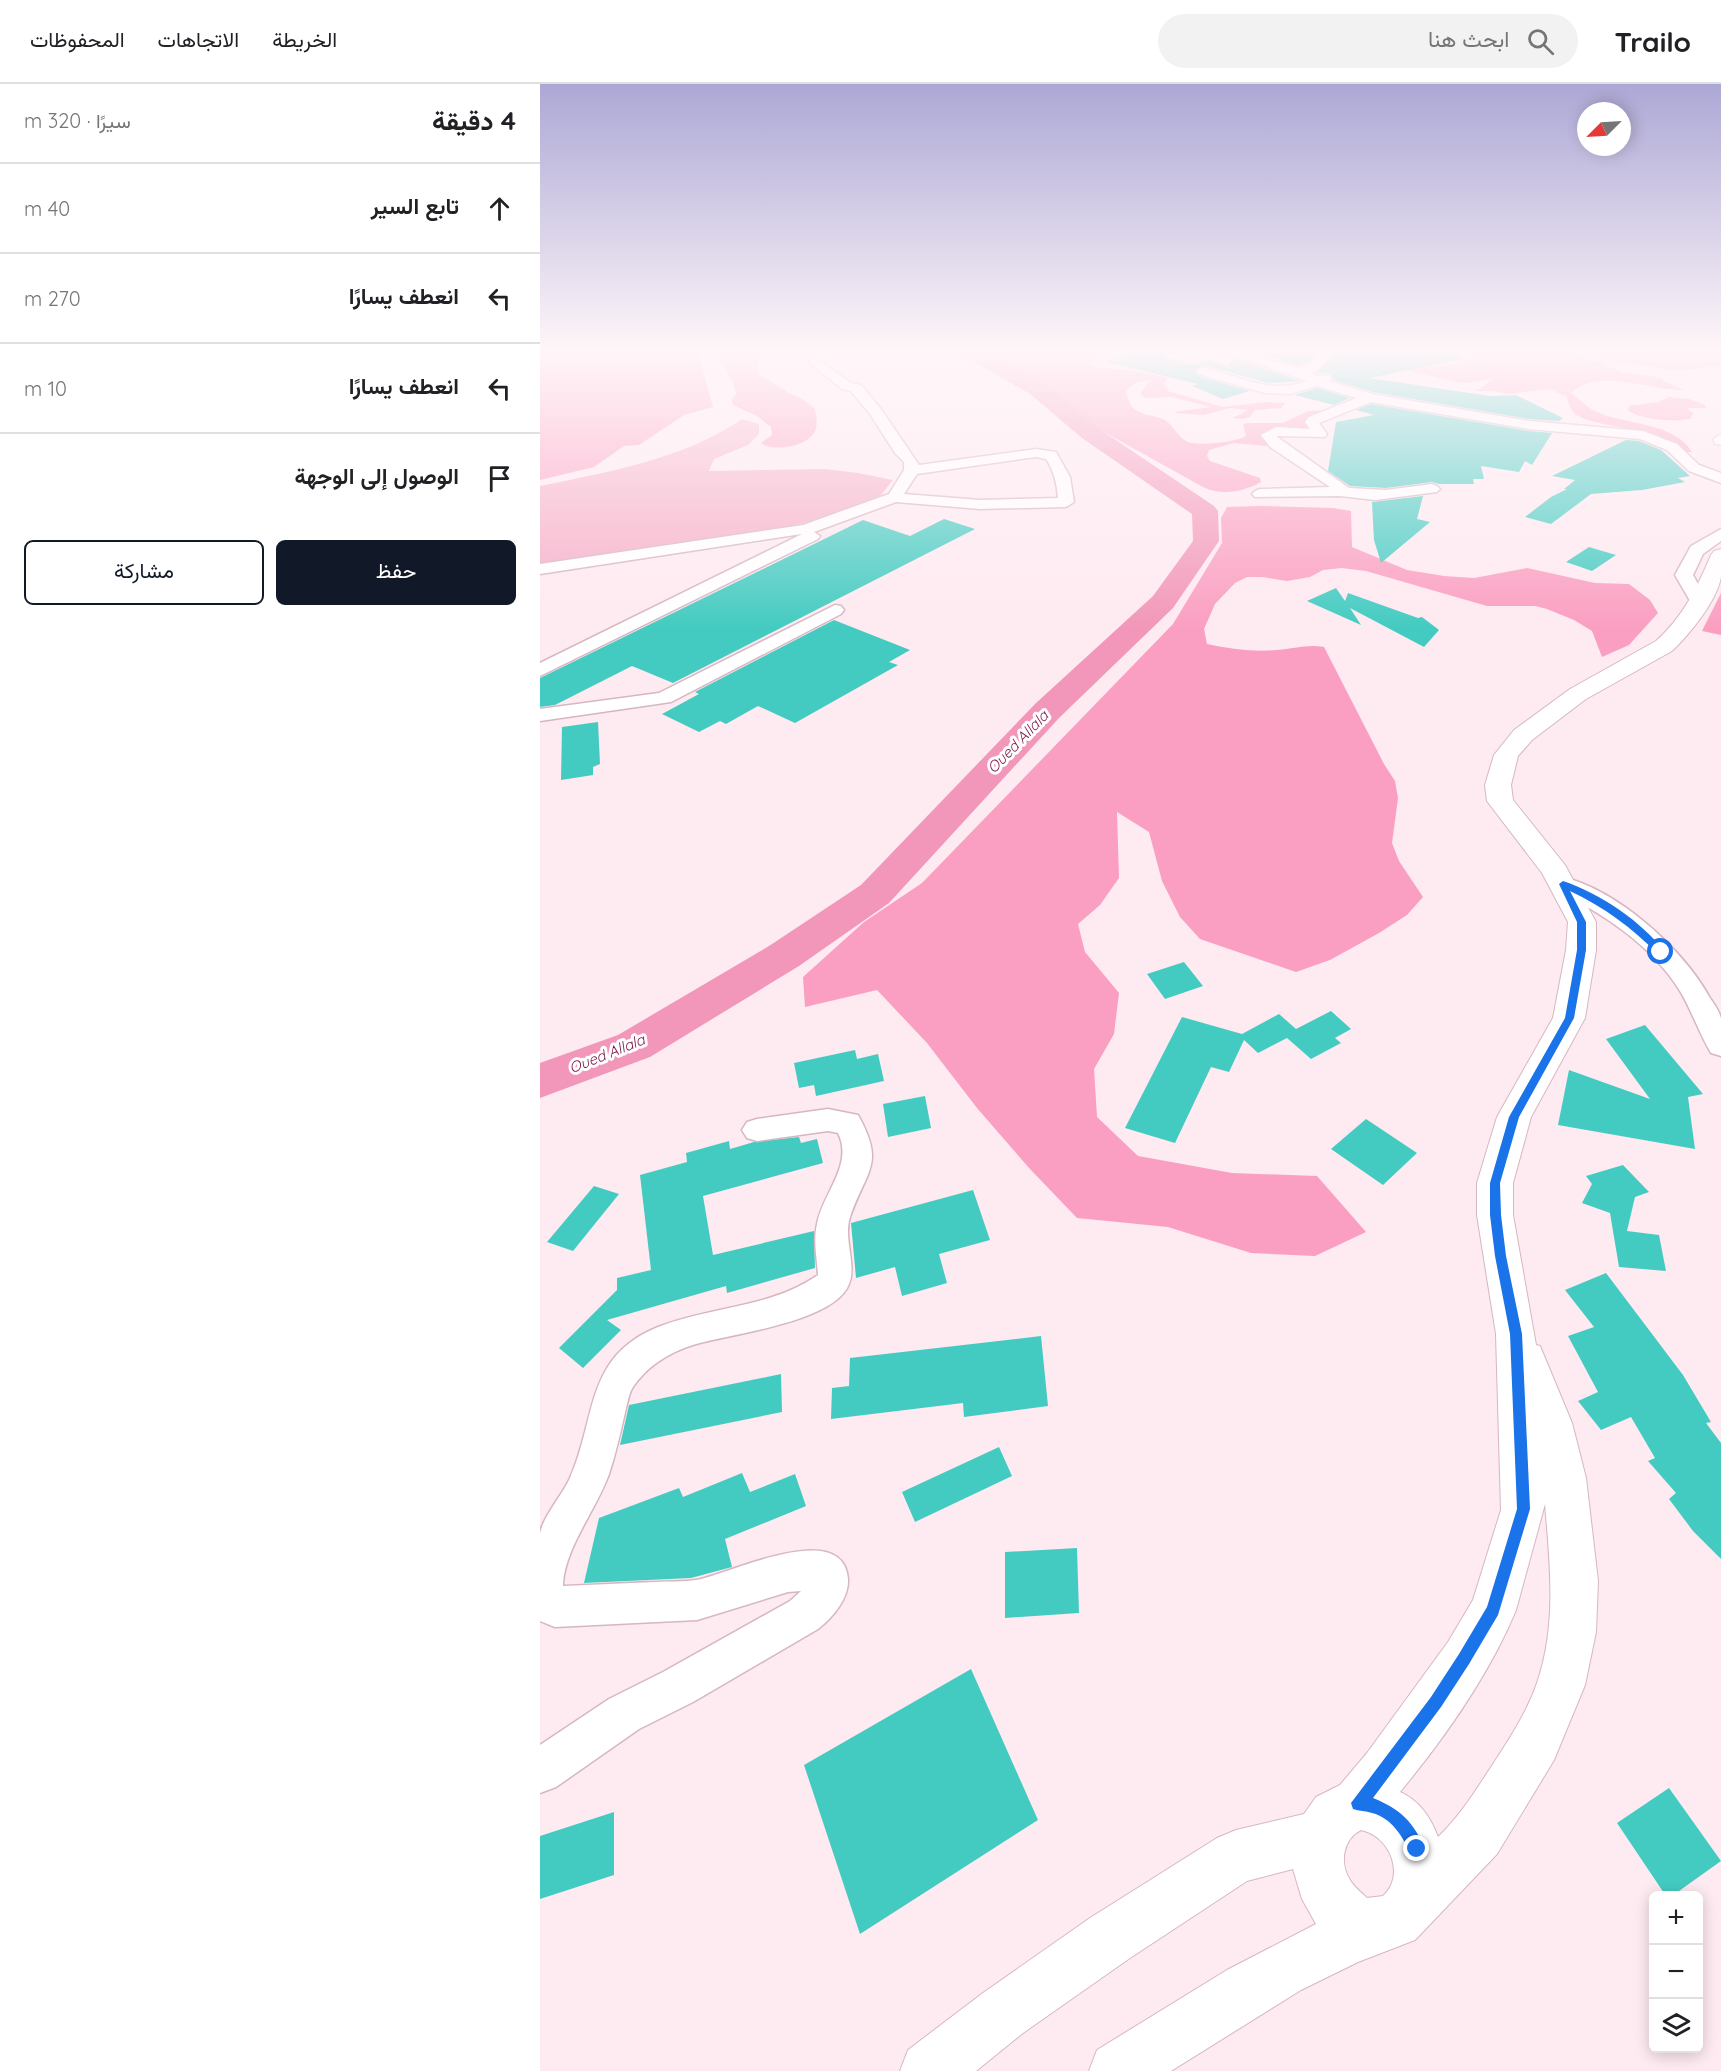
<!DOCTYPE html>
<html lang="ar">
<head>
<meta charset="utf-8">
<style>
  :root { --surface:#fff; --page:#f2f2f2; --text:#202124; --muted:#757577; --line:#e0e0e0; --accent:#111827 }
  body { margin:0; font-family:Quicksand,Vazirmatn,sans-serif; background:var(--page); color:var(--text); direction:rtl }
  .controls { position:absolute; right:18px; bottom:18px; display:grid; overflow:hidden; border-radius:9px; box-shadow:0 3px 15px #0003 }
  .controls button { width:54px; height:54px; display:grid; place-items:center; padding:0; border:0; border-bottom:2px solid var(--line); background:var(--surface); color:var(--text); font:30px sans-serif }
  .compass { position:absolute; left:1037px; top:18px; width:54px; height:54px; border-radius:50%; background:var(--surface); box-shadow:0 3px 15px #0003; rotate:246deg }
  .stop { position:absolute; width:18px; height:18px; margin:-14px; border:4px solid #1a73e8; border-radius:50%; background:#fff }
  .stop.end { background:#1a73e8; border-color:#fff; box-shadow:0 2px 6px #0008 }
  .list { margin:0; padding:0; list-style:none }
  h2 { display:flex; justify-content:space-between; align-items:center; height:78px; margin:0; padding:0 24px; font-size:26px }
  h2 small { font-size:20px; font-weight:400; color:var(--muted) }
  .list li { display:grid; grid-template-columns:39px 1fr auto; gap:18px; align-items:center; box-sizing:border-box; height:90px; padding:0 24px; border-top:2px solid var(--line) }
  .list b { display:block; font-size:22px; white-space:nowrap }
  .list em { font-size:20px; font-style:normal; color:var(--muted) }
  .actions { display:flex; gap:12px; padding:18px 24px }
  .actions a { flex:1; padding:14px 0; border:2px solid var(--accent); border-radius:9px; text-align:center; font-size:21px; color:var(--accent) }
  .actions .main { background:var(--accent); color:#fff }
  .icon { flex:none; width:33px; height:33px; fill:none; stroke:currentColor; stroke-width:2; stroke-linecap:round; stroke-linejoin:round }
  .map { position:relative; flex:none; width:1181px; height:1987px; overflow:hidden; direction:ltr }
  header { display:flex; align-items:center; gap:36px; box-sizing:border-box; height:84px; padding:0 30px; background:var(--surface); border-bottom:2px solid var(--line) }
  header strong { font-size:28px }
  nav { display:flex; gap:33px; margin-inline-start:auto; font-size:21px }
  .search { width:420px; height:54px; background:var(--page); display:flex; align-items:center; gap:15px; box-sizing:border-box; padding:0 21px; border-radius:33px; color:var(--muted); font-size:22px }
  main { display:flex }
  aside { flex:1; background:var(--surface) }
  .map>svg:first-child { display:block }
  .green { fill:#f5afc8 }
  .forest { fill:#fa9fc1 }
  .lines { fill:none; stroke-linecap:round; stroke-linejoin:round }
  .river { fill:#f297b9; fill-rule:evenodd }
  .building { fill:#44cbc1 }
  .minor-casing { stroke:#d6b7c1; stroke-width:3 }
  .primary-casing { stroke:#d6b7c1; stroke-width:2 }
  .minor { fill:#fff; fill-rule:evenodd }
  .primary { fill:#fff; fill-rule:evenodd }
  .route { fill:#1a73e8 }
  .labels { text-anchor:middle; stroke-width:6; stroke-linejoin:round; paint-order:stroke }
  .far-water-label { font-size:15px; font-style:italic; fill:#7e154a; stroke:#fff }
</style>
</head>
<body>
<header>
<strong>Trailo</strong>
<div class="search"><svg class="icon" aria-label="search" viewBox="0 0 24 24"><circle cx="10" cy="10" r="6"/><path d="M15 15l6 6"/></svg>ابحث هنا</div>
<nav><a>الخريطة</a><a>الاتجاهات</a><a>المحفوظات</a></nav>
</header>
<main>
<div class="map">
<svg width="1181" height="1987" viewBox="0 0 1181 1987">
  <rect width="100%" height="100%" fill="#feeaf1"/>
  <path class="green" d="M202 335 219 340V350L208 361 174 375 169 387 285 385 318 389 353 396 340 412 295 431 236 446 0 482V402C68 388 144 375 202 335Z"/>
  <path class="forest" d="M0 266H157L173 323 144 331 99 361 84 362 54 383 0 396Z
    M174 266H225L217 281 219 290 249 309 264 316 274 324C276 330 278 337 276 344 272 362 234 369 221 359L232 351 231 343 217 332 193 321 192 316 196 310C195 297 181 280 174 266Z
    M443 266H575L561 271 548 280 555 283 594 287 624 293 628 294 624 299 628 307 683 323 727 318 745 319 741 324 715 326 710 333 702 335 693 334 708 326 690 324 664 331 636 329 635 328 671 323 632 313 605 314 600 310 610 296 595 299 586 307C591 332 603 328 623 335 630 337 638 353 646 357 657 363 696 358 706 352L703 341 707 339H743L768 327 785 326 768 336 766 340 769 347 736 345 722 350V352L728 358 727 362 694 359 669 366 667 372 670 377 720 394 721 398C704 408 681 412 663 403L555 343 516 312 452 275Z
    M924 266H944L953 269 971 266H1026L1082 288 1123 294 1122 296 1144 306C1109 307 1060 283 1031 309 1040 315 1047 324 1057 328 1086 341 1134 338 1152 368 1143 370 1129 356 1120 352 1100 344 1046 341 1034 329 1030 325 1028 319 1027 313L1010 305 968 310 954 307H936L955 294 928 299 916 298 870 287V285L911 281 939 274Z
    M1040 266H1181V282L1134 287 1075 277Z
    M1129 313 1149 315 1165 321 1166 324H1149L1148 326 1154 330 1151 332 1152 334C1138 339 1100 336 1088 326L1089 322 1118 318Z
    M720 422 793 424 811 427 812 463 867 486 904 492 934 494 987 484 1055 499 1089 500 1110 516 1118 529 1089 561 1062 573 1052 547 1034 536 1007 525 995 522H947L826 487 802 484 783 486 770 493 747 497 722 493H707L695 499 675 520 664 545 667 560C690 565 713 568 737 566 754 565 767 560 784 563L844 680 855 697 858 714 852 759 859 777 883 813 867 831 839 849 790 876 756 888 660 855 640 833 622 797 609 748 577 728 579 794 560 821 538 840 545 868 579 909 574 950 554 985 557 1033 598 1072 692 1089 777 1092 826 1148 775 1172 711 1169 628 1143 537 1134 490 1085 437 1024 387 959 337 906 265 923 263 893 324 838 382 799 633 540 682 459 681 434 687 423Z
    M1181 509V551L1162 547Z"/>
  <g class="lines">
    <path class="river" d="M417 266H442L506 300 558 344 674 422 678 427 679 457 633 524 519 634 349 819 259 882 110 973 0 1014V979L78 951 229 862 321 801 495 620 613 512 653 457 652 430 542 354 490 310 420 270Z"/>
  </g>
  <path class="building" d="M605 266H631L625 270 627 275 652 281 671 277 687 283 694 277 690 273 760 297 728 299 664 281 656 285 658 292 710 307 683 315 652 302 658 300 566 278Z
    M707 266H777L773 275 759 282Z
    M799 266H919L920 276 829 294 950 312 976 311 1023 334 1019 337 989 335 833 308 793 296 791 289H776Z
    M777 304 810 314 794 321 755 311Z
    M831 320 989 347 1012 349 992 381 985 377 979 388 941 382 944 395H933L934 400H899L892 398 846 404 810 402 788 387 796 338 834 331 816 326Z
    M1086 356 1099 357 1121 366 1150 392 1138 394 1145 398 1102 406 1051 410 1011 440 985 433 1011 413 1027 405H1024L1035 396 1012 392Z
    M883 412 877 435 890 438 841 479 834 456 832 418Z
    M404 435 435 445 133 599 92 582 15 621 0 623V594L323 436 370 452Z
    M1049 463 1076 471 1052 487 1026 478Z
    M796 504 805 517 808 509 878 534 882 533 899 546 884 563 810 524 821 541 767 517Z
    M294 536 370 566 349 578 358 581 255 639 218 622 186 640 180 637 159 648 122 630 159 610 155 608Z
    M58 638 60 680 53 683V691L21 696 22 643Z
    M644 878 663 902 625 915 607 890Z
    M791 927 811 945 795 954 801 959 771 975 747 954 718 969 704 956 689 988 671 983 635 1059 585 1044 642 933 702 950 739 930 756 945Z
    M1105 941 1163 1010 1148 1013 1155 1065 1018 1041 1029 986 1110 1015 1066 955Z
    M315 966 317 975 338 970 344 997 276 1012 274 1001 259 1004 254 979Z
    M385 1012 391 1044 348 1053 343 1020Z
    M826 1035 877 1069 843 1101 791 1065Z
    M259 1053 261 1059 277 1055 283 1079 163 1112 173 1171 274 1147 275 1184 187 1209 186 1202 67 1236 81 1246 43 1284 19 1264 77 1206V1194L111 1186 100 1091 147 1078 146 1069 189 1057 190 1065 214 1058Z
    M1083 1081 1109 1108 1095 1113 1087 1147 1119 1151 1126 1187 1079 1183 1070 1129 1042 1119 1052 1100 1046 1092Z
    M54 1102 79 1110 33 1167 7 1158Z
    M433 1106 450 1156 399 1170 407 1199 362 1212 355 1183 316 1194 311 1139Z
    M1066 1189 1143 1291 1171 1338 1166 1339 1181 1359V1475L1153 1447 1129 1415 1136 1409 1108 1377 1115 1374 1091 1333 1061 1346 1038 1317 1058 1308 1028 1252 1054 1243 1025 1206Z
    M501 1252 508 1322 424 1333 423 1319 291 1335 292 1304 309 1302 310 1274Z
    M241 1290 242 1328 80 1361 89 1321Z
    M459 1363 472 1392 375 1438 362 1408Z
    M202 1389 210 1408 255 1390 266 1422 185 1455 192 1483 151 1494 44 1499 59 1434 139 1404 143 1413Z
    M537 1464 539 1529 465 1534V1468Z
    M431 1585 498 1736 320 1850 264 1681Z
    M1129 1704 1181 1777 1132 1812H1126L1077 1739Z
    M74 1728V1791L0 1815V1752Z"/>
  <g class="lines">
    <defs>
      <path id="minor" d="M636 266H656L648 270C665 272 678 263 692 277L686 281 671 275 652 279 629 274 627 271Z
        M678 266H698L759 284 775 277 780 266H797C787 274 784 284 770 289L778 292 790 291 791 294 789 297 832 310 989 337 1103 347 1137 360 1159 381 1181 389V399L1149 387 1127 366 1100 355 989 345 831 318 779 339 787 350 785 353 736 352 809 404 846 406 892 400 897 402 900 405 897 408 835 416 800 412 715 413 712 410 715 407 720 405 790 403 730 363 721 351 736 343 770 345 765 338 769 333 817 314 777 302 750 310 725 309 659 290 657 287 663 283C698 292 731 311 767 297Z
        M275 273 311 299 321 301 341 325 379 381 496 365 516 368 530 393 534 418 526 423 440 425 356 418 274 448 280 452 278 455 0 592V579L262 450 0 490V480L263 441 349 410 364 386V378L355 369 330 330 311 307 302 305 271 280 269 277ZM496 373 506 375C514 387 517 400 518 414L440 416 364 410 377 390Z
        M1181 445V457L1163 470 1153 491 1168 518 1165 522H1153L1135 491 1151 462Z
        M295 521 301 522 304 526 301 530 131 618 0 637V625L119 609Z
        M1023 793C1079 807 1143 865 1170 914 1174 920 1180 928 1181 935 1181 946 1181 960 1181 972L1171 969C1159 949 1152 927 1140 907 1111 860 1062 829 1014 805L1011 800 1014 795Z
        M288 1025 318 1031C346 1081 326 1086 310 1133 303 1155 317 1181 309 1200 295 1238 191 1250 156 1260 142 1264 127 1271 115 1280 108 1285 98 1295 93 1303 89 1309 88 1317 86 1324 81 1346 76 1369 69 1390 56 1426 26 1462 23 1499V1502C54 1501 84 1499 115 1498 129 1497 143 1498 156 1496 187 1491 303 1433 308 1495 309 1515 292 1534 278 1545L153 1618 99 1645 16 1703 0 1709V1661L69 1615 123 1588 250 1517 261 1507 248 1508 157 1536 15 1543 0 1537C0 1510 0 1476 0 1450 2 1434 23 1410 30 1394 57 1334 44 1273 118 1243 171 1222 231 1224 278 1191 277 1174 273 1157 277 1140 282 1110 314 1081 298 1049L288 1047 217 1057 207 1054 202 1046 207 1038 217 1035Z"/>
      <path id="primary" d="M1181 350V361L1175 360 1173 355Z
        M1181 465C1181 474 1181 484 1181 493 1177 517 1149 551 1132 567L1046 615 992 656 978 672 971 701 973 716 1025 781 1056 838V866L1045 934 991 1033 973 1099V1131L996 1261 1000 1262 1032 1339 1046 1394 1058 1497 1056 1548 1045 1601 1014 1676 957 1770 875 1856 818 1878 761 1906 631 1987H549L557 1966 687 1886 776 1840 762 1815 753 1785 707 1797 590 1874 483 1949 436 1987H360L368 1966 443 1909 550 1834 677 1754 696 1746 764 1730 776 1713 800 1701 827 1669 908 1558 933 1516 961 1426 956 1250 937 1131V1099L957 1033 1013 934 1026 866 1028 838 1002 789 947 717 945 701 954 671 974 646 1030 605 1116 557C1143 533 1157 504 1171 471L1174 467ZM1005 1420C1010 1480 1017 1541 997 1599 987 1628 970 1654 953 1680 936 1706 921 1731 898 1753 891 1734 880 1717 860 1708 904 1655 950 1589 976 1526ZM821 1746C850 1752 866 1791 843 1812L827 1814C821 1808 814 1803 810 1796 799 1779 803 1755 821 1746Z"/>
    </defs>
    <use href="#minor" class="minor-casing"/>
    <use href="#primary" class="primary-casing"/>
    <use href="#minor" class="minor"/>
    <use href="#primary" class="primary"/>
  </g>
  <linearGradient id="sky" x2="0" y2="1"><stop stop-color="#aca8d5"/><stop offset="0.49" stop-color="#fff6f9"/><stop offset="1" stop-color="#fff6f9" stop-opacity="0"/></linearGradient>
  <rect width="1181" height="544" fill="url(#sky)"/>
  <path class="route" d="M1023 797C1061 810 1101 837 1125 868L1118 870C1092 844 1064 823 1030 807L1046 838V866L1034 934 979 1033 960 1099 961 1131 966 1172 982 1250 990 1425 958 1531 929 1580 901 1623 833 1714C860 1725 874 1738 885 1765L882 1771 877 1773 871 1771C863 1753 852 1734 832 1729 826 1727 819 1727 813 1725L811 1719 891 1613 919 1570 947 1523 977 1425 970 1250 955 1172 950 1131V1099L969 1033 1025 934 1037 866V838L1019 800Z"/>
  <g class="labels">
    <g class="far-water-label">
      <text transform="translate(478 658) rotate(-46)" y="5">Oued Allala</text>
      <text transform="translate(67 970) rotate(-22)" y="5">Oued Allala</text>
    </g>
  </g>
</svg>
<div class="controls">
<button>+</button>
<button>−</button>
<button><svg class="icon" aria-label="layers" viewBox="0 0 24 24"><path d="M12 4l9 5-9 5-9-5zM3 14l9 5 9-5"/></svg></button>
</div>
<svg class="compass" viewBox="-18 -18 36 36"><path d="M0-13l5 13h-10z" fill="#e53935"/><path d="M0 13l5-13h-10z" fill="#757577"/></svg>
<div class="stop" style="left:1121px;top:868px"></div>
<div class="stop end" style="left:877px;top:1765px"></div>
</div>
<aside>
<h2>4 دقيقة<small>سيرًا · 320 m</small></h2>
<ul class="list">
<li><svg class="icon" aria-label="ahead" viewBox="0 0 24 24"><path d="M12 20V5M6 11l6-6 6 6"/></svg><div><b>تابع السير</b></div><em>40 m</em></li>
<li><svg class="icon" aria-label="left" viewBox="0 0 24 24"><path d="M17 20v-9H6M10 6l-5 5 5 5"/></svg><div><b>انعطف يسارًا</b></div><em>270 m</em></li>
<li><svg class="icon" aria-label="left" viewBox="0 0 24 24"><path d="M17 20v-9H6M10 6l-5 5 5 5"/></svg><div><b>انعطف يسارًا</b></div><em>10 m</em></li>
<li><svg class="icon" aria-label="arrive" viewBox="0 0 24 24"><path d="M6 21V4h12l-3 4 3 4H6"/></svg><div><b>الوصول إلى الوجهة</b></div></li>
</ul>
<div class="actions"><a class="main">حفظ</a><a>مشاركة</a></div>
</aside>
</main>
</body>
</html>
